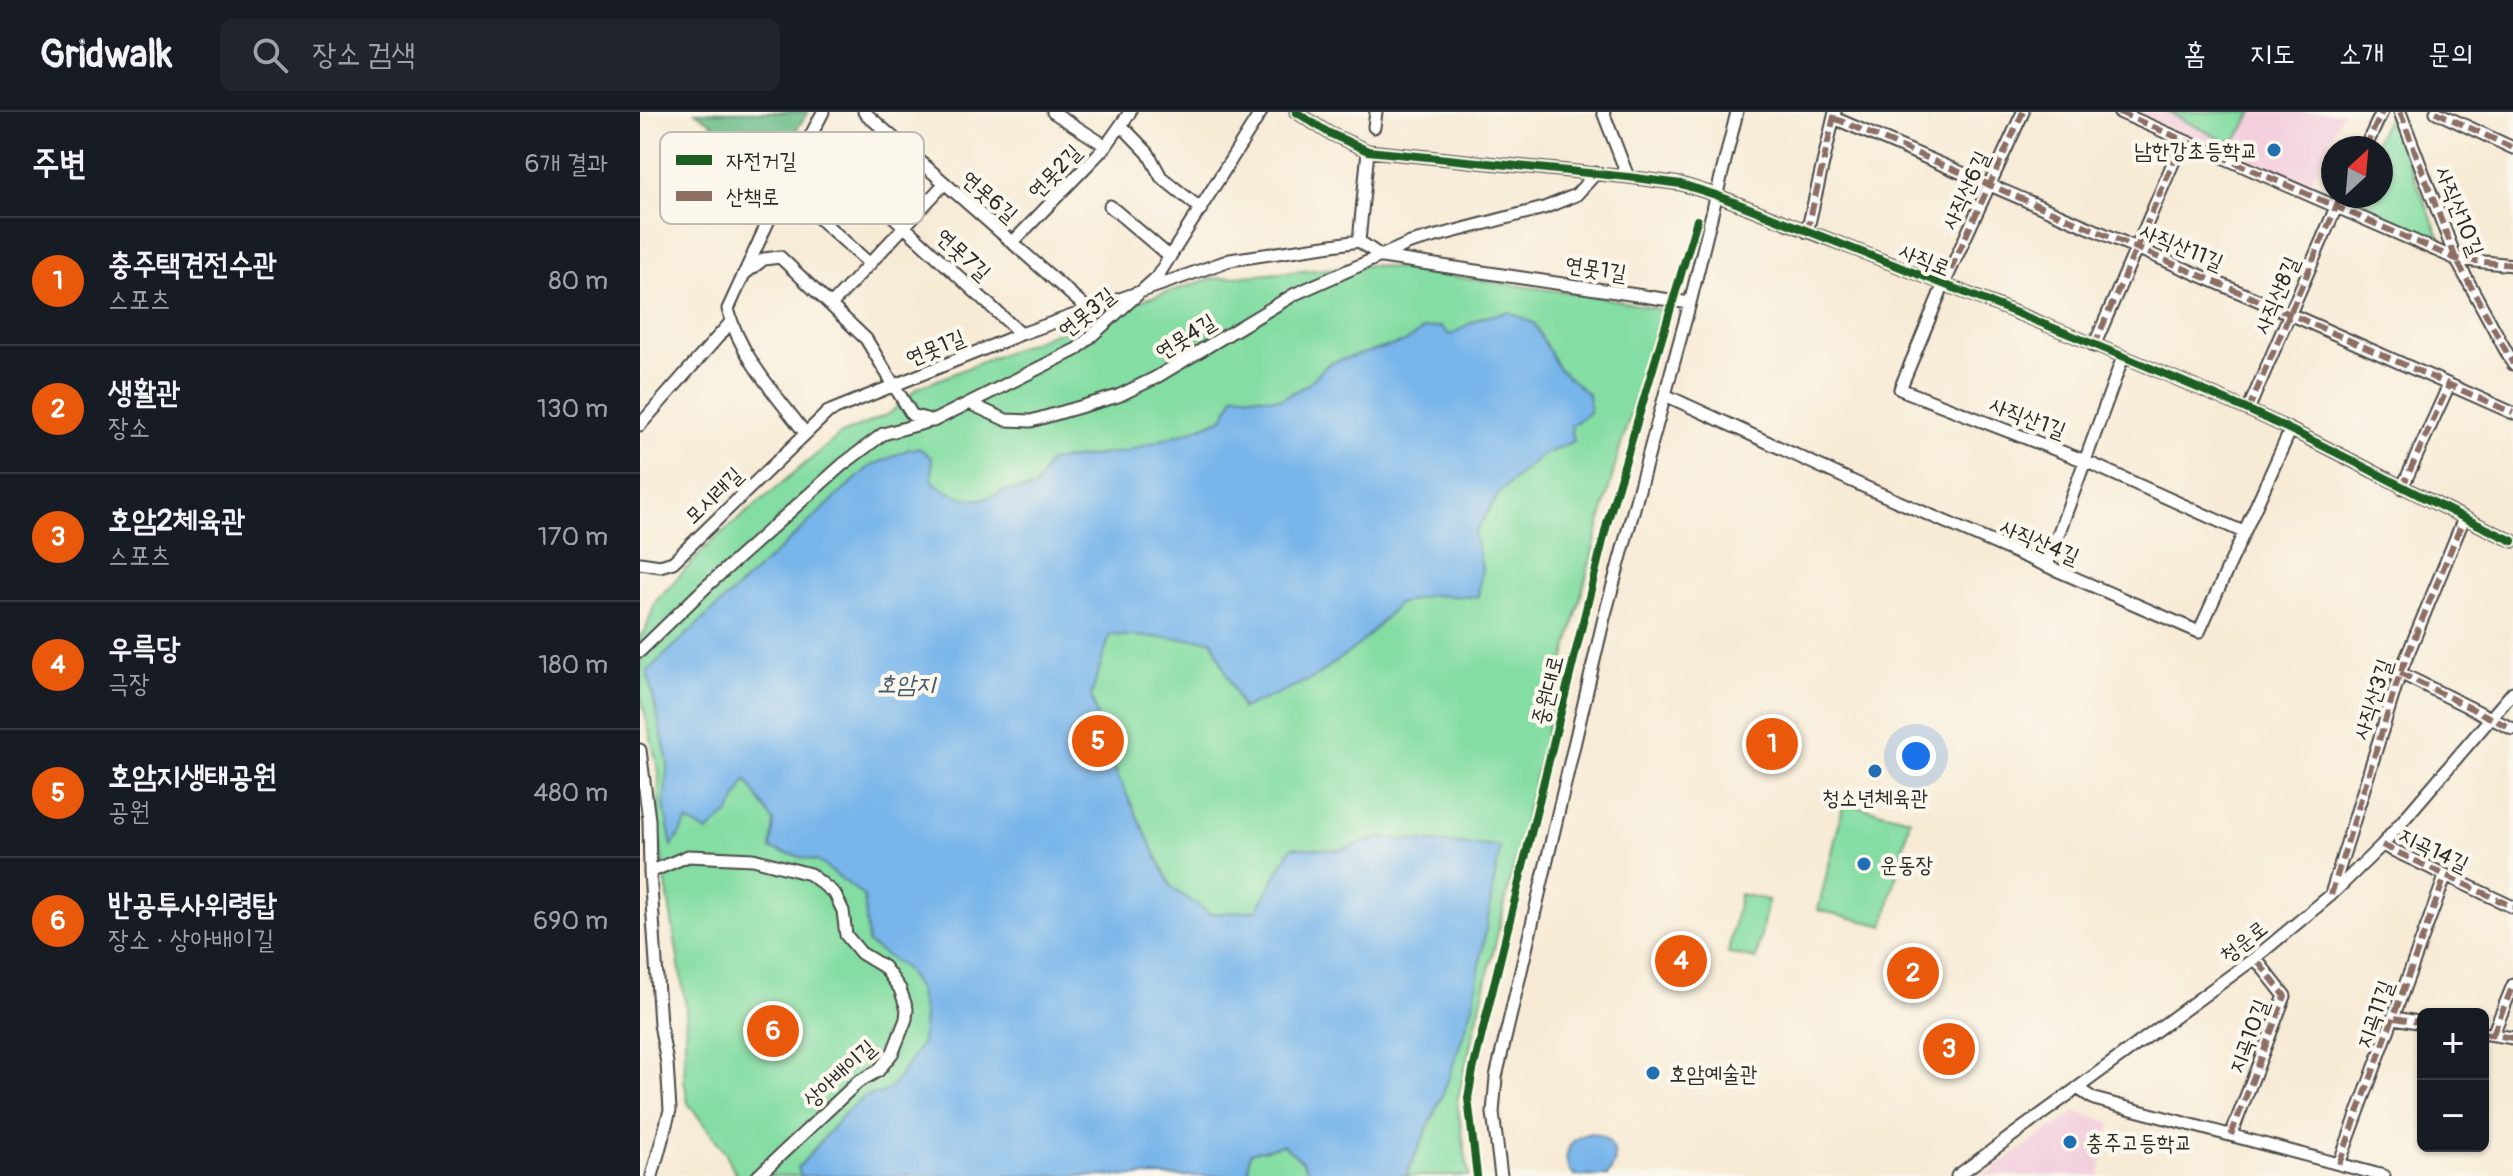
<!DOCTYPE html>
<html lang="ko">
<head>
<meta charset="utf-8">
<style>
  :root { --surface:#171b24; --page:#20242c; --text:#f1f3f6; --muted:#9ea1a6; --line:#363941; --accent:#ea580c }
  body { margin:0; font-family:Pangolin,"Poor Story",sans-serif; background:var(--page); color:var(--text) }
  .controls { position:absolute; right:24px; bottom:24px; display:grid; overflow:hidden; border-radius:12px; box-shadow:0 2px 6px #0004 }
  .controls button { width:72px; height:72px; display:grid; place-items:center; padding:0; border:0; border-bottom:2px solid var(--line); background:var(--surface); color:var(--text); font:40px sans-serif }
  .compass { position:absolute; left:1681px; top:24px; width:72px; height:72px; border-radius:50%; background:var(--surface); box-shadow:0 2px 6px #0004; rotate:26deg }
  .you { position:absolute; left:1276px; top:644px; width:28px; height:28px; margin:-20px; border:6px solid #fff; border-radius:50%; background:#1a73e8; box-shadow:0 0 0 12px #1a73e833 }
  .badge { display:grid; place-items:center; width:52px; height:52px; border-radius:50%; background:var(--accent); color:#fff; font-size:26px; font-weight:700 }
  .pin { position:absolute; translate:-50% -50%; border:4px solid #fff; box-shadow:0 2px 8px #0006 }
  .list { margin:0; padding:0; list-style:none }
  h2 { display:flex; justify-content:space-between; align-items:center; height:104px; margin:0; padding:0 32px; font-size:34px }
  h2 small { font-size:26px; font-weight:400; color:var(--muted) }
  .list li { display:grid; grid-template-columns:52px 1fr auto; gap:24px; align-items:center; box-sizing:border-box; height:128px; padding:0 32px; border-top:2px solid var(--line) }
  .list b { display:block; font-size:30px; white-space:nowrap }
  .list p { margin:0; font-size:26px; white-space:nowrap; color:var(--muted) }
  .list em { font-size:26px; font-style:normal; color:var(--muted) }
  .icon { flex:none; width:44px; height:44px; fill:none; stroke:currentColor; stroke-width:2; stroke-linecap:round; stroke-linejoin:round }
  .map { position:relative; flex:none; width:1873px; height:1064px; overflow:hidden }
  header { display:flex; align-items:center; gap:48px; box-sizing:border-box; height:112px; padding:0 40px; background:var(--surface); border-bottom:2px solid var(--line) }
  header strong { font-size:38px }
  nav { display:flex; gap:44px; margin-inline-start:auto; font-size:28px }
  .search { width:560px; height:72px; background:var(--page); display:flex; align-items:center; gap:20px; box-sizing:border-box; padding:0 28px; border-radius:12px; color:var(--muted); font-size:30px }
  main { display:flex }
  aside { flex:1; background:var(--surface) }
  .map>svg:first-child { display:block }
  .built { fill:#f3cfde }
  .green { fill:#84dda3; stroke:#588467; stroke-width:2 }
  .forest { fill:#6bbc89; stroke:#4b745a; stroke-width:2 }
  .water { fill:#77b5ea; stroke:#51708a; stroke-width:2 }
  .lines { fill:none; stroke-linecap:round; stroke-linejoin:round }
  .minor-casing { stroke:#4a4845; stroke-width:15 }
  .minor { stroke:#fff; stroke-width:11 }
  .quiet { stroke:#8d6e63; stroke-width:6; stroke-dasharray:12 6; stroke-linecap:butt }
  .cycleway-casing { stroke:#fbf7ec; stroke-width:13 }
  .cycleway { stroke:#1b5e20; stroke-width:8 }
  .poi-dot { fill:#1f6fb2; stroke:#fbf7ec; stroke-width:3 }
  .labels { text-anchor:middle; stroke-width:8; stroke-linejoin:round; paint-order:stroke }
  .poi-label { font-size:22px; fill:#2b2b2b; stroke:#fbf7ec; text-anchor:start }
  .street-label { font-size:22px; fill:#2b2b2b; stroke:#fbf7ec }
  .water-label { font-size:24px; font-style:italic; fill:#465b6e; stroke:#fbf7ec }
  .key { fill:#fbf7ec; stroke:#bdbab2; stroke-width:2 }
  .key-label { font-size:22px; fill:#2b2b2b }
</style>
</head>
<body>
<header>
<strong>Gridwalk</strong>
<div class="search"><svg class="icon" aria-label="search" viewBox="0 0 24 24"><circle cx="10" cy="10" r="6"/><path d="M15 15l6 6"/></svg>장소 검색</div>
<nav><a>홈</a><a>지도</a><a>소개</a><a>문의</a></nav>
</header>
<main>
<aside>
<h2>주변<small>6개 결과</small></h2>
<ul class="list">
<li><span class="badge">1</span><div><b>충주택견전수관</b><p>스포츠</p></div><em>80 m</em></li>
<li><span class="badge">2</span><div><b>생활관</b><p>장소</p></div><em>130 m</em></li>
<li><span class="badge">3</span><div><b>호암2체육관</b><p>스포츠</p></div><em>170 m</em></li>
<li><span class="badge">4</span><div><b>우륵당</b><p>극장</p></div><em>180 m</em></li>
<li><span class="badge">5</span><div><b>호암지생태공원</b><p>공원</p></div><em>480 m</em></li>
<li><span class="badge">6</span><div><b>반공투사위령탑</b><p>장소 · 상아배이길</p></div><em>690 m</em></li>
</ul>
</aside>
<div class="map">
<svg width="1873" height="1064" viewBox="0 0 1873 1064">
  <rect width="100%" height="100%" fill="#fbf7ec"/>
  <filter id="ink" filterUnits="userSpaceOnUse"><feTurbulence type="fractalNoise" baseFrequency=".0125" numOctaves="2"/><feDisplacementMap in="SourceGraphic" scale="16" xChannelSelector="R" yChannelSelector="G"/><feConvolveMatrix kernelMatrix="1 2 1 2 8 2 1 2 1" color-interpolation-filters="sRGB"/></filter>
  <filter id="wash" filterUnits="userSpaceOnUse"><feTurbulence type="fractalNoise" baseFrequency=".006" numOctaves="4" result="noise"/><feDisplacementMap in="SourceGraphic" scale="32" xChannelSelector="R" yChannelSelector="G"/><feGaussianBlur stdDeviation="1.8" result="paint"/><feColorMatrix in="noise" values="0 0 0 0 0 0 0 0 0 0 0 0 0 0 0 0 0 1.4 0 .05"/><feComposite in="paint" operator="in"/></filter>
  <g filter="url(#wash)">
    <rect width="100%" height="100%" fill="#f7ebd6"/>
    <path class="built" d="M1495 0H1703L1668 75Z
      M1436 1000 1471 1010 1459 1064H1342Z"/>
    <path class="green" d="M1528 0H1613L1597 27 1586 30Z
      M1749 3 1803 134 1704 91 1707 84H1741V36H1732Z
      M731 153 961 185 1022 198 977 346 914 588 817 990 829 1064H97L85 1040 48 991 44 967 46 896 18 722 19 660 0 581V524L6 517 16 489 71 430 201 322 249 302 277 276 480 195 570 167Z
      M1204 691 1270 707 1244 814 1178 798Z
      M1100 782 1128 788 1116 847 1088 841Z"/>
    <path class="forest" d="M55 0H168L152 25 136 43 114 28 93 26Z"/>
    <path class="water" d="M868 200 894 211 918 256 948 282 950 300 931 314 934 329 899 345 861 379 834 422 842 455 838 485 789 483 758 492 720 532 674 566 602 597 572 528 470 523 451 584 470 648 532 776 571 802 617 798 652 735 700 738 739 726 860 735 833 894 804 980 766 1064H671L662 1049 643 1033 610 1041 608 1064H161L158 1056 205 1001 226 984 242 981 254 973 282 930 284 903 278 877 264 856 228 831 224 784 179 750 131 737 134 710 106 668 90 700 67 720 47 709 32 735 24 692 28 650 7 559 229 355 269 337 279 336 292 346V368C306 382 331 392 350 385 356 383 361 379 368 378 375 377 386 379 393 376 399 373 404 356 410 349L484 340 553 318 583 306 595 282 641 287 667 273 689 251 765 230 785 216 801 215 810 223 840 206Z
      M951 1021C974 1025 982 1046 967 1064H934C919 1046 928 1025 951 1021Z"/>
  </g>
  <g filter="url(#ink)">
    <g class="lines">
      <defs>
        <path id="minor" d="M224 0 450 199
          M413 0 466 34
          M656 0 689 21 728 39 988 65 1041 72 1076 83C1253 153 1432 220 1606 297 1696 337 1782 388 1873 429
          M963 0 988 65
          M1383 0 1303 174 1260 277 1445 349 1603 420
          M1479 0 1816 147 1873 153
          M1760 0 1816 147 1873 252
          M1796 0 1873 36
          M1194 6 1650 202 1873 301
          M481 13 508 41 521 65 561 97
          M734 15 736 0
          M169 27 381 222
          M1725 36 1742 0
          M144 75 230 152
          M470 94 530 145
          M1167 120 1195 0
          M719 129 728 39
          M373 130 466 34 490 0
          M103 163 124 147 140 145 226 227 272 303 293 309 437 237 517 165 621 0
          M191 193 305 71
          M1454 234 1543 28
          M1025 283 1225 375 1559 520 1650 319
          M331 292 366 308 391 309 478 284 515 266 655 182 770 131 904 96 936 83 956 61
          M1608 298 1701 84
          M0 313 91 210
          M165 321C137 284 99 243 88 197L144 75 183 0
          M1762 376 1809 273
          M0 451 20 454 33 450 188 300 381 222 590 148 719 129 742 145 1050 191
          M1407 453 1483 245
          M0 539 68 473 202 353 243 322 291 309
          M1760 561 1873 617
          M0 638 9 708 10 760 48 744 113 747 170 762 195 782 203 799 206 823 221 841 244 855 260 877 267 897 266 907 253 940 238 959 218 970 118 1064
          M1742 733 1873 795
          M10 760 20 912 27 951 30 998 12 1064
          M1692 779 1760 561 1824 406
          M1755 906 1783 911
          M1843 921 1873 926
          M1853 922 1873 873
          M1437 976 1454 987 1744 1064
          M1591 1023 1645 884 1615 846
          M1699 1052 1805 765
          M861 1064 853 1001 856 965 964 506 1050 191 1097 0
          M1317 1064 1615 846 1691 783 1742 733 1873 580"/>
      </defs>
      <use href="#minor" class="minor-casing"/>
      <use href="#minor" class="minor"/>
      <path class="quiet" d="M1479 0 1816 147 1873 153
        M1760 0 1816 147 1873 252
        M1796 0 1873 36
        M1194 6 1650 202 1873 301
        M1725 36 1742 0
        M1167 120 1195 0
        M1303 174 1383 0
        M1454 234 1543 28
        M1608 298 1701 84
        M1762 376 1809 273
        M1760 561 1873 617
        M1742 733 1873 795
        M1691 783 1760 561 1824 406
        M1755 906 1783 911
        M1843 921 1873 926
        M1853 922 1873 873
        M1591 1023 1645 884 1615 846
        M1699 1052 1805 765"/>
      <defs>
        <path id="cycleway" d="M656 0 689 21 728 39 988 65 1041 72 1076 83C1253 153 1432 220 1606 297 1696 337 1782 388 1873 429
          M837 1064 828 986 833 958 968 408 1057 108"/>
      </defs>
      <use href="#cycleway" class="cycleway-casing"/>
      <use href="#cycleway" class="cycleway"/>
    </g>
  </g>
  <g class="poi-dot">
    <circle cx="1634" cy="38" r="8"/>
    <circle cx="1235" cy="659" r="8"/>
    <circle cx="1224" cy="752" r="8"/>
    <circle cx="1013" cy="961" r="8"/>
    <circle cx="1430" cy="1030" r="8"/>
  </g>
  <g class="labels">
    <g class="poi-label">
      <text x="1618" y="46" text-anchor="end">남한강초등학교</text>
      <text x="1235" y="693" text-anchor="middle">청소년체육관</text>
      <text x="1240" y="760">운동장</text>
      <text x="1029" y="969">호암예술관</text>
      <text x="1446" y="1038">충주고등학교</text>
    </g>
    <g class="street-label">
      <text transform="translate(414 59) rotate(-46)" y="8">연못2길</text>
      <text transform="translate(1325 78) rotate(-65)" y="8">사직산6길</text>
      <text transform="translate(350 84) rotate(41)" y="8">연못6길</text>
      <text transform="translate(1820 99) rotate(68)" y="8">사직산10길</text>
      <text transform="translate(1542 134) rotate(23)" y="8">사직산11길</text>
      <text transform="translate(324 142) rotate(43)" y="8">연못7길</text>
      <text transform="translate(1285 147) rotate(22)" y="8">사직로</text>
      <text transform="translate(956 156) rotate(9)" y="8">연못1길</text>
      <text transform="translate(1636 183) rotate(-67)" y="8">사직산8길</text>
      <text transform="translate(446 200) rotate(-39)" y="8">연못3길</text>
      <text transform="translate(545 224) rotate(-32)" y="8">연못4길</text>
      <text transform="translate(295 235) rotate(-22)" y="8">연못1길</text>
      <text transform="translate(1388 305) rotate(21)" y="8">사직산1길</text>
      <text transform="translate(73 383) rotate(-44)" y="8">모시래길</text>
      <text transform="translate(1400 429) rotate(23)" y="8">사직산4길</text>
      <text transform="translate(907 578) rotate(-76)" y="8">중원대로</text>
      <text transform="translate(1732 587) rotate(-72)" y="8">사직산3길</text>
      <text transform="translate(1794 737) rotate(26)" y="8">지곡14길</text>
      <text transform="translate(1603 829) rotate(-38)" y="8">청운로</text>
      <text transform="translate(1734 902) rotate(-70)" y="8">지곡11길</text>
      <text transform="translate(1608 924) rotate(-69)" y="8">지곡10길</text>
      <text transform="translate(199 961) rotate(-42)" y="8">상아배이길</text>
    </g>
    <g class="water-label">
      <text x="266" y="580">호암지</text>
    </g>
  </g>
  <rect x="20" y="20" width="264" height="92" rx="12" class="key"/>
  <rect x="36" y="43" width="36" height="10" fill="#1b5e20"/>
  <rect x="36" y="79" width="36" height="10" fill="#8d6e63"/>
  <g class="key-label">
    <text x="86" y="56">자전거길</text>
    <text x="86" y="92">산책로</text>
  </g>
</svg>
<div class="controls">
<button>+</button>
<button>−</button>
</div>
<svg class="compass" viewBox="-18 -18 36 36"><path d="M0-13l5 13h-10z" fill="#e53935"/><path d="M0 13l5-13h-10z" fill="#9ea1a6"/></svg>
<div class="you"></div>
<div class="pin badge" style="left:1132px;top:632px">1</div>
<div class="pin badge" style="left:1273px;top:861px">2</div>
<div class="pin badge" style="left:1309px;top:937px">3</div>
<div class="pin badge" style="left:1041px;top:849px">4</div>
<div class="pin badge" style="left:458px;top:629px">5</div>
<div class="pin badge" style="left:133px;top:919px">6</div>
</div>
</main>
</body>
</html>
